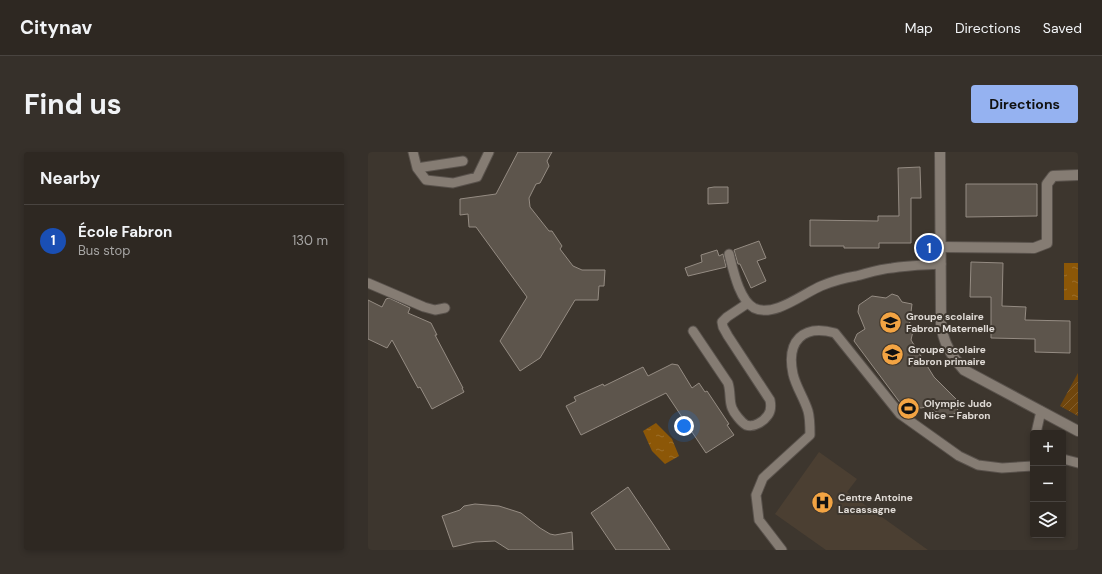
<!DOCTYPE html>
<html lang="en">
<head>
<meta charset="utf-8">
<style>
  :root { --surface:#2e2822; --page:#36302a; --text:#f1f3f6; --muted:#a7a6a5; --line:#494440; --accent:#95b2f1 }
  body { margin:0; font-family:"DM Sans",sans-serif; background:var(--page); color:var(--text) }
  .controls { position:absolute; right:12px; bottom:12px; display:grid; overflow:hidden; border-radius:4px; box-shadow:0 2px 6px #0003 }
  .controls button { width:36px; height:36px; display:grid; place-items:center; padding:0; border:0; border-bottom:1px solid var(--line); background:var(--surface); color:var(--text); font:20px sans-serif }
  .you { position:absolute; left:316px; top:274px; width:14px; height:14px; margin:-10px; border:3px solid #fff; border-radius:50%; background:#1a73e8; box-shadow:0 0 0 6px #1a73e833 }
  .badge { display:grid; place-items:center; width:26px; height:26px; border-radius:50%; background:var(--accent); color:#fff; font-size:13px; font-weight:700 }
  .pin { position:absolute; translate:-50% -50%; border:2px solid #fff; box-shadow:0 1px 4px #0006 }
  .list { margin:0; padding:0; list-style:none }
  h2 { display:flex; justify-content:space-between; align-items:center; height:52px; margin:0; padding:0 16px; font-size:17px }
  h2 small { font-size:13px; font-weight:400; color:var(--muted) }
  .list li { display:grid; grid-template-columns:26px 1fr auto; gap:12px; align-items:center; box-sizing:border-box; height:72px; padding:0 16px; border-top:1px solid var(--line) }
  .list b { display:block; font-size:15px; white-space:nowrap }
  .list p { margin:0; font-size:13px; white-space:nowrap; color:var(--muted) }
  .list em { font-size:13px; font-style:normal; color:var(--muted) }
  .icon { flex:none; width:22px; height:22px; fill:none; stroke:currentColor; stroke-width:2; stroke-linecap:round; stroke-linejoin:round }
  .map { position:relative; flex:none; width:710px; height:398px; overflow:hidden; border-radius:4px }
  header { display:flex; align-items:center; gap:24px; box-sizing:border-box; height:56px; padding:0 20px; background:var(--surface); border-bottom:1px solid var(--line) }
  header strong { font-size:19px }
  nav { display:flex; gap:22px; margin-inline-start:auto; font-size:14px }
  .intro { display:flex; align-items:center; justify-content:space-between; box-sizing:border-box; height:96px; padding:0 24px }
  h1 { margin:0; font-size:28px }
  .button { padding:10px 18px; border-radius:4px; background:var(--accent); color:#111; font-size:14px; font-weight:700 }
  main { display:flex; gap:24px; padding:0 24px }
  aside { flex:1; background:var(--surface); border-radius:4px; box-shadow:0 2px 6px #0003 }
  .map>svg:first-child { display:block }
  .built { fill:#4b3f32 }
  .garden { fill:url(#garden-furrows) }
  .water { fill:url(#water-ripples) }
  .building { fill:#5d554c; stroke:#958c83 }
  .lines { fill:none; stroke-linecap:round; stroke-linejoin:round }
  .service-casing { stroke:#59524c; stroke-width:11 }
  .minor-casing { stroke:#59524c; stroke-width:12 }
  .tertiary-casing { stroke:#59524c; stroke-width:12 }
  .service { stroke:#857c73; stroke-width:9 }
  .minor { stroke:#857c73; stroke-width:10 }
  .tertiary { stroke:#857c73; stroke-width:10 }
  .labels { text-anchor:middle; stroke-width:4; stroke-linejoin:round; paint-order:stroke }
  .poi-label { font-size:10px; font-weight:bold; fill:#e0dbd6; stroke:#3d362e; text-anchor:start }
</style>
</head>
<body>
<header>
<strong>Citynav</strong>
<nav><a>Map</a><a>Directions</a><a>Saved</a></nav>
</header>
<div class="intro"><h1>Find us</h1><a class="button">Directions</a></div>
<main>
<aside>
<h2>Nearby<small></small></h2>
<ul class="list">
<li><span class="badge" style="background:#1a4fb4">1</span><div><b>École Fabron</b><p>Bus stop</p></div><em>130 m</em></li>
</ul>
</aside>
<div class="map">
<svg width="710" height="398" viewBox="0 0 710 398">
  <defs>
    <pattern id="garden-furrows" width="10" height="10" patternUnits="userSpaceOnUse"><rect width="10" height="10" fill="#70460d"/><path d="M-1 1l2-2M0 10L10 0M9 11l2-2" fill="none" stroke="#846030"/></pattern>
    <pattern id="water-ripples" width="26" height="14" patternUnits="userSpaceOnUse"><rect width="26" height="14" fill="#8c5707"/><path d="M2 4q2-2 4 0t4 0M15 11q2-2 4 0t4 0" fill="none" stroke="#9c6f2a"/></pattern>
  </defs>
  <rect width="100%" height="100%" fill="#3d362e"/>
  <path class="built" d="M451 300 489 327 479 340 560 398H458L407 362Z"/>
  <path class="garden" d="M710 221V264L692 254Z"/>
  <path class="water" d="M696 111H710V148H696Z
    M288 271 304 287 311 304 297 312 284 299 275 279Z"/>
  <path class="building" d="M150 0H184L179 9 181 14 172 31 168 32 161 46 162 55 181 79H184L194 94 192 97 205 114 214 118H237L236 134H231L230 148H207L172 206 152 219 132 189 159 145 108 75H101L100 62 92 63V47L128 42Z
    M552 15 553 46H543V91H511V96H476V94H442V68L510 69V64H531L530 16Z
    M598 32H669V64L598 65Z
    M346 35H360V51L340 52V36Z
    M391 89 398 106 389 109 398 129 383 136 372 112H370L366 98Z
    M349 98 351 104 355 102 358 115 320 124 317 116 334 110 333 103Z
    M603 110 635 111 634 154 658 155 657 168 702 169V201L667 200V187L623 186V145H602Z
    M524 142 530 144 534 150 544 152 541 176 545 179 543 188 566 225 591 250 589 260 581 265 571 263 563 254 553 256 544 254 542 256 540 254 536 256 486 189 489 182 497 177 490 160 491 153 504 144 518 146Z
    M21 146 42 156 40 161 63 171 69 183H67L95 236H94L96 240 64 257 52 235 50 236 24 188 19 196 0 187V148L14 155 18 147Z
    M304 212 310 213 324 236 331 231 337 240 339 239 361 272 359 273 366 283 338 301 298 241 213 283 198 254 208 249 206 245 235 232 236 234 275 215 280 224Z
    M260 335 287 375 302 398H248L223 361Z
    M107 352 131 354 153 361 172 376 182 382 187 383 204 380 205 398H141L127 389 107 390 85 395 74 364 92 358 96 354Z"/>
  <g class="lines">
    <defs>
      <path id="service" d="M45 0 49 16 58 28 85 31 109 25 121 0
        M49 16 95 9
        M361 102C365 117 371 148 386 156 406 166 436 141 453 134 465 129 476 126 488 124 500 121 512 117 524 116 540 113 557 113 573 112
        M0 131 56 155 67 158 77 156
        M325 179 360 231C363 240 361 249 364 256 366 261 373 270 378 273 386 276 396 269 400 263 403 259 403 253 402 248L360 184 355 175 354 170 359 165 380 151
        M668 281 673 259
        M695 307 710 311
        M414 398 391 368 388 343 395 326 442 283C442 276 442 266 440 259 436 246 428 235 425 222 418 189 435 172 467 181L532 262 591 304 610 313 634 316 665 314"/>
      <path id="minor" d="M573 95 666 96 679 91V32L685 24 710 23"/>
      <path id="tertiary" d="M572 0 573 171C575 191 583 203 596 218L710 279"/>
    </defs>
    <use href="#service" class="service-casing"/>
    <use href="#minor" class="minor-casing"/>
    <use href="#tertiary" class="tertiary-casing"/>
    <use href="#service" class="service"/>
    <use href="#minor" class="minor"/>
    <use href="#tertiary" class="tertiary"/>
  </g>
  <defs>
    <symbol id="school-disc" viewBox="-11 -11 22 22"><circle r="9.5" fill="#f3a443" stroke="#3d362e"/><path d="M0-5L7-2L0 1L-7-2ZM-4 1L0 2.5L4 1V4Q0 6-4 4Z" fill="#111"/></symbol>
    <symbol id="stadium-disc" viewBox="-11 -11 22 22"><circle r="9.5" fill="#f3a443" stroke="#3d362e"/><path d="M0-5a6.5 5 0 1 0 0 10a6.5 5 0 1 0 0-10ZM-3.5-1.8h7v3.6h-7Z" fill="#111"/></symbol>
    <symbol id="hospital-disc" viewBox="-11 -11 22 22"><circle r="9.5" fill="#f3a443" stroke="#3d362e"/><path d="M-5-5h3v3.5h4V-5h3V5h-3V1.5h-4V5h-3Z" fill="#111"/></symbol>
  </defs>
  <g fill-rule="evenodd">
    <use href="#school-disc" x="510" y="158" width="25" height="25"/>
    <use href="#school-disc" x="512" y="190" width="25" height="25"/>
    <use href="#stadium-disc" x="528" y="244" width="25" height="25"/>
    <use href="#hospital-disc" x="442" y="338" width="25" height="25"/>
  </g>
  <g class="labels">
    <g class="poi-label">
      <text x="538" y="168">Groupe scolaire<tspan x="538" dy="12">Fabron Maternelle</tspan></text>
      <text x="540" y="201">Groupe scolaire<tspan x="540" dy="12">Fabron primaire</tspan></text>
      <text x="556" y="255">Olympic Judo<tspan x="556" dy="12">Nice - Fabron</tspan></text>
      <text x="470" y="349">Centre Antoine<tspan x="470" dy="12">Lacassagne</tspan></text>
    </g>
  </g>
</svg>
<div class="controls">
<button>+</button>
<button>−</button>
<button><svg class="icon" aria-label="layers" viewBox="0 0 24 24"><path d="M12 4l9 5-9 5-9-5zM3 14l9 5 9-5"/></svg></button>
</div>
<div class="you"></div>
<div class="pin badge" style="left:561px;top:96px;background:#1a4fb4">1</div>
</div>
</main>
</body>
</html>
